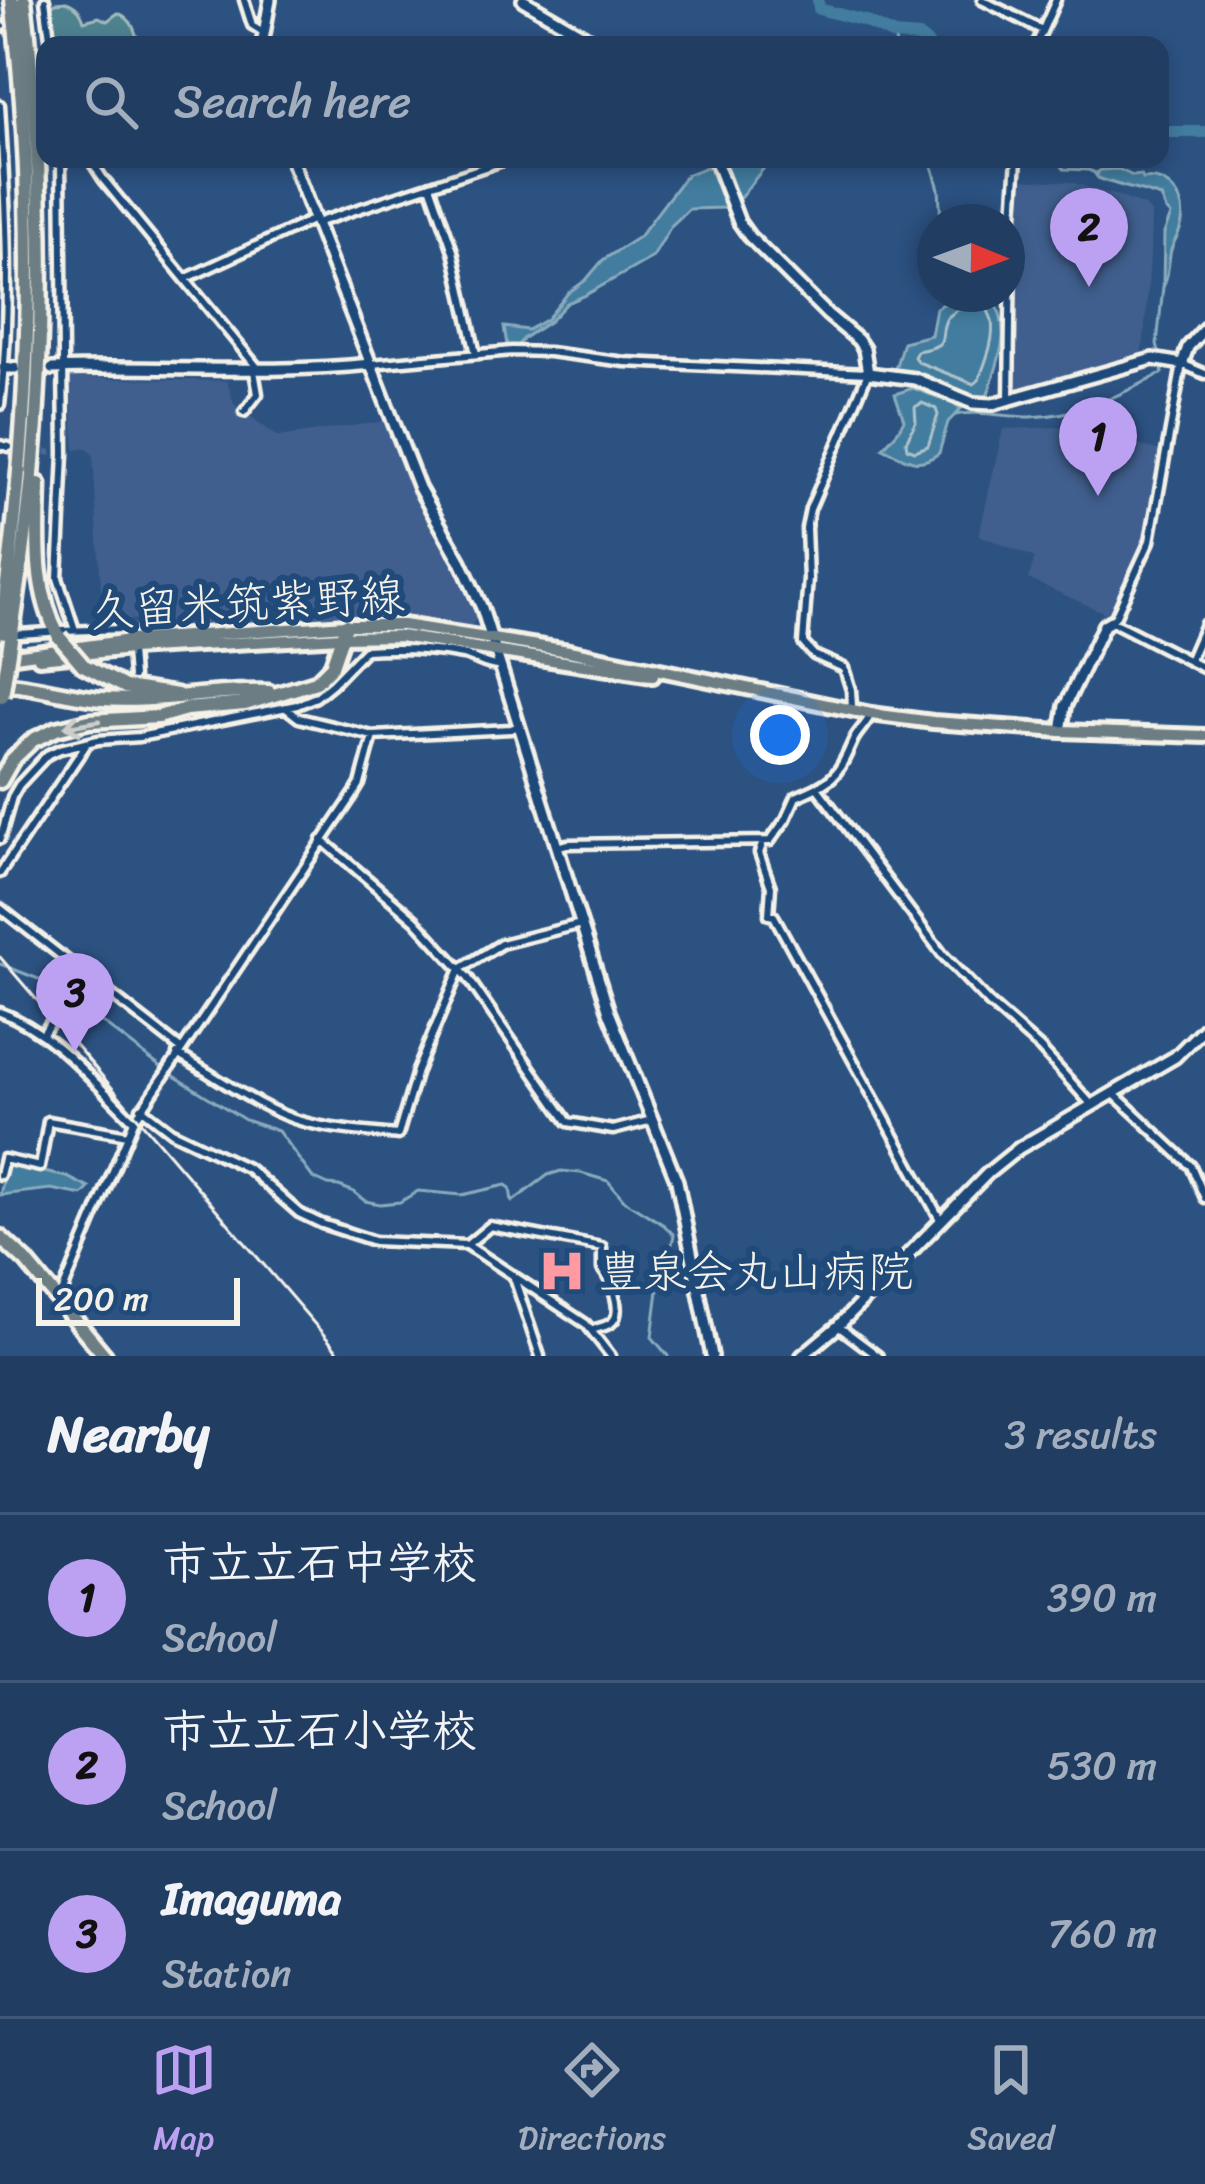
<!DOCTYPE html>
<html lang="en">
<head>
<meta charset="utf-8">
<style>
  :root { --surface:#213e62; --page:#2d496b; --text:#f1f3f6; --muted:#a2aebe; --line:#3e5777; --accent:#bca0f2 }
  body { margin:0; font-family:Sriracha,"Klee One",sans-serif; background:var(--page); color:var(--text) }
  .compass { position:absolute; left:917px; top:204px; width:108px; height:108px; border-radius:50%; background:var(--surface); box-shadow:0 6px 18px #0003; rotate:91deg }
  .scale { position:absolute; left:36px; bottom:30px; width:204px; box-sizing:border-box; padding-left:12px; border:6px solid #f4f1e8; border-top:0; font-size:33px; line-height:42px; white-space:nowrap; color:#f4f1e8; -webkit-text-stroke:9px #1f4a7a; paint-order:stroke }
  .you { position:absolute; left:780px; top:735px; width:42px; height:42px; margin:-30px; border:9px solid #fff; border-radius:50%; background:#1a73e8; box-shadow:0 0 0 18px #1a73e833 }
  .badge { display:grid; place-items:center; width:78px; height:78px; border-radius:50%; background:var(--accent); color:#111; font-size:39px; font-weight:700 }
  .pin { position:absolute; translate:-50% -99px; filter:drop-shadow(0 3px 6px #0008) }
  .pin::after { content:''; position:absolute; top:63px; width:42px; height:36px; background:inherit; clip-path:polygon(0 0,100% 0,50% 100%) }
  .list { margin:0; padding:0; list-style:none }
  h2 { display:flex; justify-content:space-between; align-items:center; height:156px; margin:0; padding:0 48px; font-size:51px }
  h2 small { font-size:39px; font-weight:400; color:var(--muted) }
  .list li { display:grid; grid-template-columns:78px 1fr auto; gap:36px; align-items:center; box-sizing:border-box; height:168px; padding:0 48px; border-top:3px solid var(--line) }
  .list b { display:block; font-size:45px; white-space:nowrap }
  .list p { margin:0; font-size:39px; white-space:nowrap; color:var(--muted) }
  .list em { font-size:39px; font-style:normal; color:var(--muted) }
  .icon { flex:none; width:66px; height:66px; fill:none; stroke:currentColor; stroke-width:2; stroke-linecap:round; stroke-linejoin:round }
  .map { position:relative; flex:none; width:1205px; height:1356px; overflow:hidden }
  .search { position:absolute; background:var(--surface); box-shadow:0 6px 18px #0003; left:36px; right:36px; top:36px; height:132px; display:flex; align-items:center; gap:30px; box-sizing:border-box; padding:0 42px; border-radius:24px; color:var(--muted); font-size:45px }
  .sheet { height:660px; background:var(--surface) }
  nav { display:flex; justify-content:space-around; align-items:center; box-sizing:border-box; height:168px; border-top:3px solid var(--line); background:var(--surface); font-size:33px; color:var(--muted) }
  nav a { display:grid; justify-items:center; gap:6px }
  nav .on { color:var(--accent) }
  .map>svg:first-child { display:block }
  .built { fill:#3f5f8e }
  .green { fill:#4e828e; stroke:#a1babb; stroke-width:3 }
  .water { fill:#437c9e; stroke:#8aabbc; stroke-width:3 }
  .lines { fill:none; stroke-linecap:round; stroke-linejoin:round }
  .shore { stroke:#adc2ca; stroke-width:3 }
  .stream { stroke:#8aabbc; stroke-width:3 }
  .river { stroke:#437c9e; stroke-width:12 }
  .street-tunnel { stroke:#4a6a91; stroke-width:6; stroke-dasharray:6 3; stroke-linecap:butt }
  .street-casing { stroke:#f4f1e8; stroke-width:15 }
  .secondary-casing { stroke:#f4f1e8; stroke-width:18 }
  .primary-casing { stroke:#f4f1e8; stroke-width:20 }
  .highway-casing { stroke:#f4f1e8; stroke-width:21 }
  .street { stroke:#1f4a7a; stroke-width:6 }
  .secondary { stroke:#1f4a7a; stroke-width:9 }
  .primary { stroke:#6c7e84; stroke-width:10 }
  .highway { stroke:#6c7e84; stroke-width:12 }
  .rail { stroke:#f4f1e8; stroke-width:3 }
  .highway-bridge-casing { stroke:#f4f1e8; stroke-width:21; stroke-linecap:butt }
  .highway-bridge { stroke:#6c7e84; stroke-width:12 }
  .oneway { stroke:#cbceca }
  .labels { text-anchor:middle; stroke-width:12; stroke-linejoin:round; paint-order:stroke }
  .street-label { font-size:45px; fill:#f4f1e8; stroke:#1f4a7a }
  .poi-label { font-size:45px; fill:#f4f1e8; stroke:#1f4a7a; text-anchor:start }
</style>
</head>
<body>
<div class="map">
<svg width="1205" height="1356" viewBox="0 0 1205 1356">
  <rect width="100%" height="100%" fill="#2c5282"/>
  <filter id="ink" filterUnits="userSpaceOnUse"><feTurbulence type="fractalNoise" baseFrequency=".00833" numOctaves="2"/><feDisplacementMap in="SourceGraphic" scale="24" xChannelSelector="R" yChannelSelector="G"/><feConvolveMatrix kernelMatrix="1 2 1 2 8 2 1 2 1" color-interpolation-filters="sRGB"/></filter>
  <g filter="url(#ink)">
    <path class="built" d="M1020 179 1070 182 1118 196 1145 206 1151 212 1150 258 1144 340 1140 357 1014 392 1013 257Z
      M70 378 227 381 234 404 278 437 385 421 414 495 454 563 478 617 470 627 439 621 373 614 143 627 142 619 103 622 93 455 87 448 75 450Z
      M1104 414 1107 438 1162 451 1153 517 1146 544 1114 610 1105 613 1028 579 1035 558 979 535 1003 429 1063 427Z"/>
    <path class="green" d="M66 2C77 6 81 11 84 21L99 17 107 21 118 13C133 19 135 31 139 45H56L50 8 55 3Z"/>
    <path class="water" d="M721 159H771L739 199 734 200Z
      M709 166 725 208 689 209 671 226 653 257 584 296 567 303 550 321 524 338 517 346 507 345 504 327 528 330 547 319 568 293 586 280 603 260 639 237 686 175Z
      M1118 169 1133 176 1141 175 1143 179C1168 175 1186 198 1182 222 1181 232 1174 240 1171 250 1168 263 1169 276 1163 287L1164 233 1171 215 1166 210 1161 197C1140 190 1118 186 1098 178L1095 174 1101 170Z
      M963 294H991C1014 332 999 357 987 397 955 394 927 375 895 369L903 342 931 335 936 308Z
      M913 388 953 403 961 409 948 422 939 453C917 470 905 458 883 448L898 431 904 420 895 394Z
      M7 1164 67 1177 89 1188 82 1195 51 1189 0 1195Z"/>
    <g class="lines">
      <path class="shore" d="M965 294 963 306C961 307 948 317 947 318 936 338 954 345 917 351L914 357 918 362 974 384 979 380C985 362 995 341 992 321 990 312 983 304 982 294
        M922 403 936 409 938 415 928 446 915 451 907 448 906 442 916 422 915 407Z"/>
      <path class="stream" d="M894 35 896 45
        M930 159 939 189 941 222
        M1057 159 1064 169 1088 170 1098 174
        M1160 357 1157 344 1163 287
        M956 415C972 410 1009 417 1030 417 1083 415 1117 396 1163 373L1161 366
        M0 964 54 985 163 1069 245 1120 278 1131 313 1178 328 1185 339 1186 354 1192 365 1201 380 1204 400 1202 418 1191 462 1195 506 1185 510 1188 512 1202 548 1175 561 1171 581 1173 608 1181 625 1201 664 1225 674 1235 666 1270 659 1283 652 1337 668 1356"/>
      <path class="river" d="M818 0 819 9 865 21 894 35 920 37 929 45
        M1160 132H1205"/>
      <path class="street-tunnel" d="M34 73 45 89
        M19 448 53 453"/>
      <defs>
        <path id="street" d="M45 0 51 45
          M244 0 252 25 263 32
          M982 0 1042 30
          M0 25 2 27
          M1036 45 1056 0
          M0 105C6 205 12 305 0 405
          M61 159 64 454 58 578 75 630
          M90 159 103 179 257 367
          M430 185 453 251 476 354
          M185 279 314 219 316 223 509 159
          M371 364 512 351 549 352 625 362 868 373 810 509 806 528 808 579 803 643 814 655 844 668 851 690 852 707
          M1205 374 1182 364 1150 541 1115 617 1111 621 1205 669
          M1009 401 1011 244 1017 159
          M244 412 258 394 254 371
          M0 445 9 447
          M62 631 123 629 128 630 130 640
          M19 634 49 632
          M131 651 133 677
          M1189 661 1205 624
          M286 708 299 718 373 736 511 729 519 726
          M818 789 943 955 989 1003 1040 1048 1091 1104
          M0 839 12 797 19 785 47 755 60 749 98 740 139 737 297 705 316 697 332 684 365 650C398 648 430 649 463 655 477 658 485 666 499 666
          M322 840 415 920 468 978 568 1122 613 1130 652 1120
          M763 842 759 853 771 887 769 915 774 916 941 1221
          M557 847 567 844 770 841 786 819 796 797C833 781 837 778 853 741 857 732 865 726 870 716
          M0 873 86 745
          M0 908 181 1049
          M0 1012C54 1032 93 1082 134 1121
          M43 1034 83 972
          M177 1054C214 1075 264 1112 304 1122 334 1130 367 1132 398 1135L417 1071 460 969 501 944 581 924
          M1114 1094 1191 1166 1205 1198
          M141 1108 172 1132 249 1169 299 1213 322 1224 374 1241 467 1245 586 1324 611 1356
          M0 1175 4 1159 40 1167 48 1121 128 1135
          M467 1245 490 1226 602 1247V1269C610 1278 623 1310 613 1321 608 1327 599 1327 592 1330
          M513 1275 540 1356
          M60 1298 134 1121 354 794 360 784 373 736
          M838 1326 878 1356"/>
        <path id="secondary" d="M523 0 600 45
          M262 45 270 0
          M291 159 314 219
          M715 159 739 222 749 236 827 314 858 340 864 349 868 373 915 379 973 403 993 404 1153 359 1182 364 1188 347 1205 328
          M316 223 419 488 461 562 482 608 609 1012 677 1181 712 1356
          M4 368H15
          M52 369C159 365 264 375 371 364
          M1061 731 1065 706 1104 625 1111 621
          M802 1356 838 1326 988 1173 1019 1148 1175 1057 1205 1027"/>
        <path id="primary" d="M0 658 130 640 346 625H403L569 651 871 714 933 722 1061 731 1205 736
          M39 658 131 649 340 637 400 636 653 676"/>
        <path id="highway" d="M39 484C38 537 33 588 59 637
          M0 634C31 424 38 211 12 0
          M11 639C19 584 27 530 32 475 46 318 43 157 24 0
          M83 665 125 687 177 695
          M0 683C34 685 67 696 102 699 158 703 213 690 269 692
          M0 781 12 760 33 740 56 729 89 721 158 717 186 709 245 704 316 682 332 666 346 625
          M0 1237 26 1261 105 1356"/>
      </defs>
      <use href="#street" class="street-casing"/>
      <use href="#secondary" class="secondary-casing"/>
      <use href="#primary" class="primary-casing"/>
      <use href="#highway" class="highway-casing"/>
      <use href="#street" class="street"/>
      <use href="#secondary" class="secondary"/>
      <use href="#primary" class="primary"/>
      <use href="#highway" class="highway"/>
      <path class="rail" d="M0 957 342 1356"/>
      <defs>
        <path id="highway-bridge" d="M59 637 83 665
          M2 696 11 639"/>
      </defs>
      <use href="#highway-bridge" class="highway-bridge-casing"/>
      <use href="#highway-bridge" class="highway-bridge"/>
    </g>
    <defs><path id="oneway-shaft" d="M-6 0H5M1.5-3L5.5 0L1.5 3" fill="none" stroke-width="1.6" stroke-linecap="round" stroke-linejoin="round" transform="scale(3)"/></defs>
    <use class="oneway" href="#oneway-shaft" transform="translate(82 724) rotate(170)"/>
  </g>
  <defs>
    <symbol id="hospital-bare" viewBox="-9 -9 18 18"><path d="M-5-5h3v3.5h4V-5h3V5h-3V1.5h-4V5h-3Z" fill="#ff9aa2" stroke="#1f4a7a" stroke-width="2.5" paint-order="stroke"/></symbol>
  </defs>
  <g fill-rule="evenodd">
    <use href="#hospital-bare" x="529" y="1238" width="66" height="66"/>
  </g>
  <g class="labels">
    <g class="street-label">
      <text transform="translate(247 602) rotate(-3)" y="16">久留米筑紫野線</text>
    </g>
    <g class="poi-label">
      <text x="598" y="1287">豊泉会丸山病院</text>
    </g>
  </g>
</svg>
<svg class="compass" viewBox="-18 -18 36 36"><path d="M0-13l5 13h-10z" fill="#e53935"/><path d="M0 13l5-13h-10z" fill="#a2aebe"/></svg>
<div class="scale">200 m</div>
<div class="you"></div>
<div class="pin badge" style="left:1098px;top:496px">1</div>
<div class="pin badge" style="left:1089px;top:287px">2</div>
<div class="pin badge" style="left:75px;top:1052px">3</div>
<div class="search"><svg class="icon" aria-label="search" viewBox="0 0 24 24"><circle cx="10" cy="10" r="6"/><path d="M15 15l6 6"/></svg>Search here</div>
</div>
<section class="sheet">
<h2>Nearby<small>3 results</small></h2>
<ul class="list">
<li><span class="badge">1</span><div><b>市立立石中学校</b><p>School</p></div><em>390 m</em></li>
<li><span class="badge">2</span><div><b>市立立石小学校</b><p>School</p></div><em>530 m</em></li>
<li><span class="badge">3</span><div><b>Imaguma</b><p>Station</p></div><em>760 m</em></li>
</ul>
</section>
<nav>
<a class="on"><svg class="icon" aria-label="map" viewBox="0 0 24 24"><path d="M3 6l6-2 6 2 6-2v14l-6 2-6-2-6 2zM9 4v14M15 6v14"/></svg>Map</a>
<a><svg class="icon" aria-label="directions" viewBox="0 0 24 24"><path d="M12 3l9 9-9 9-9-9zM9 14v-3h6M13 9l2 2-2 2"/></svg>Directions</a>
<a><svg class="icon" aria-label="saved" viewBox="0 0 24 24"><path d="M7 4h10v16l-5-4-5 4z"/></svg>Saved</a>
</nav>
</body>
</html>
